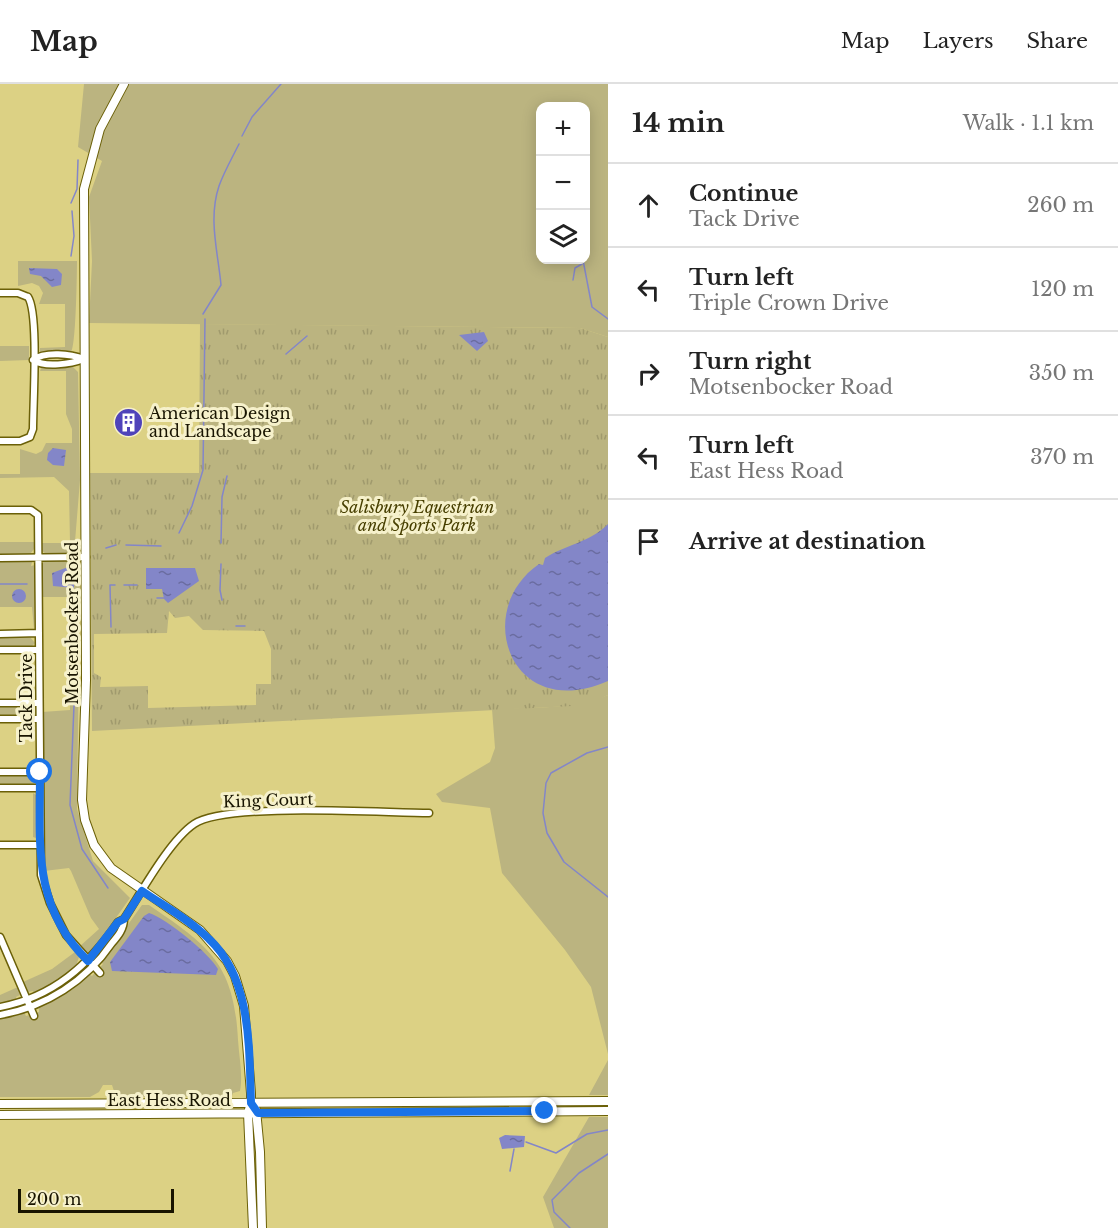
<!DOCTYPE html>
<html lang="en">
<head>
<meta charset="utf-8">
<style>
  :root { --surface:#fff; --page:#f6f6f6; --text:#222; --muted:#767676; --line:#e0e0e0 }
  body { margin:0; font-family:"Libre Baskerville",serif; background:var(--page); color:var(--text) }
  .controls { position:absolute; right:18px; top:18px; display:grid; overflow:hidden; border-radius:12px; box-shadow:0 3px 15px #0003 }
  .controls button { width:54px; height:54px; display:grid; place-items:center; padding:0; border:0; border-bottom:2px solid var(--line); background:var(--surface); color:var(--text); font:30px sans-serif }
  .scale { position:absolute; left:18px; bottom:15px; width:156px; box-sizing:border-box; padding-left:6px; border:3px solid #181400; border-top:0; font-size:16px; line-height:21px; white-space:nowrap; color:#181400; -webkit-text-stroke:4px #f6f1cb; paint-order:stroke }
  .stop { position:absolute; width:18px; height:18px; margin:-14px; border:4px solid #1a73e8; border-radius:50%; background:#fff }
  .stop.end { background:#1a73e8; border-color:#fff; box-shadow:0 2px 6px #0008 }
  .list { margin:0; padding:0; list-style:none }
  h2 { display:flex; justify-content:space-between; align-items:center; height:78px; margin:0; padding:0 24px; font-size:26px }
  h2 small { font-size:20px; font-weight:400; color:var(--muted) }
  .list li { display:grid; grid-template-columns:39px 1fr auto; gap:18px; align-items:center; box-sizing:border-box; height:84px; padding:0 24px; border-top:2px solid var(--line) }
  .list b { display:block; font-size:22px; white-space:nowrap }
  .list p { margin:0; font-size:20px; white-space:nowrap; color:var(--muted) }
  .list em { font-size:20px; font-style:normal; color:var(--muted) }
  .icon { flex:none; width:33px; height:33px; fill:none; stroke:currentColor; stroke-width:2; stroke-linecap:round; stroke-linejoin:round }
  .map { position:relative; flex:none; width:608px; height:1144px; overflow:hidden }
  header { display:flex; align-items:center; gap:36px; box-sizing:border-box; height:84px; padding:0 30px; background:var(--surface); border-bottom:2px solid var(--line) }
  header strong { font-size:28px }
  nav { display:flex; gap:33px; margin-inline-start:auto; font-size:21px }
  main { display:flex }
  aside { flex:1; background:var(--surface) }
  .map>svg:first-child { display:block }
  .grass { fill:#bbb480; fill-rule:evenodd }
  .park { fill:url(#park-tufts); fill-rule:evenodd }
  .water { fill:url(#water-ripples) }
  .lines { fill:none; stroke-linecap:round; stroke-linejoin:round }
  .stream { stroke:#8386c8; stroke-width:1.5 }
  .minor-casing { stroke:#6b6008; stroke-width:9 }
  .major-casing { stroke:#6b6008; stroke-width:10 }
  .minor { stroke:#fff; stroke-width:6 }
  .major { stroke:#fff; stroke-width:8 }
  .route { stroke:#1a73e8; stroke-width:8 }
  .labels { text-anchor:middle; stroke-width:6; stroke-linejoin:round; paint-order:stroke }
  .poi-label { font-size:16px; fill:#181400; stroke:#f6f1cb; text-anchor:start }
  .park-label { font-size:16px; font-style:italic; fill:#473f00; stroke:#f6f1cb }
  .street-label { font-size:16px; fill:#181400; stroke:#f6f1cb }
</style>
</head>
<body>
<header>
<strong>Map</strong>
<nav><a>Map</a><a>Layers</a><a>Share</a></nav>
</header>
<main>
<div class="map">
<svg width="608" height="1144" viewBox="0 0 608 1144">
  <defs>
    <pattern id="park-tufts" width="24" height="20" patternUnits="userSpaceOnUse" patternTransform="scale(1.5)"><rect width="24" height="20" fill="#bbb480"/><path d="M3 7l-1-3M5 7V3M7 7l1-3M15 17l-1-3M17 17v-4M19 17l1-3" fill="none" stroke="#a09a6d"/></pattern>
    <pattern id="water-ripples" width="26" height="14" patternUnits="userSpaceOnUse" patternTransform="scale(1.5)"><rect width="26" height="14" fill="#8386c8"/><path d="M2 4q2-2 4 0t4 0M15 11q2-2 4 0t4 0" fill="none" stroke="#6a6ca0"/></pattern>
  </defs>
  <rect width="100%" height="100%" fill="#dcd184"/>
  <path class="grass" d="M84 0H608V253L580 244 89 239 92 177 89 113 102 77 78 63ZM540 22H586V176H540Z
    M18 177H77C77 191 76 263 71 268H40V264L65 263V220H39L43 209 39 202 32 199 18 202Z
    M0 262H29V276L0 277Z
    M42 282H72L78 288 80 396 74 470H46L41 466V459H70L69 407 54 393 0 394V390H20V365L36 370 42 367 46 359H72V345L66 330V287H40Z
    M0 458H34V465L30 470H0Z
    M0 477H28L32 478 31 482 35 481 34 545 32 523H0Z
    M44 477H76L80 481 77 725 93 777 130 814 91 869H85L79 863 99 845 91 834 71 787 69 784 44 787 42 628 70 626 69 513H42L41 482Z
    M0 553H30L35 559 30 564H0Z
    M608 611V970L591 903 565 866 502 789 490 724 442 718 436 710 490 678 495 664 492 625C531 623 572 626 608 611Z
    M0 622H31L36 629 31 632 0 633Z
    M0 691H32L36 698 32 702H0Z
    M33 709 36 711V754L33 753Z
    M142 821H149C209 862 234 879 238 956 239 972 243 991 240 1007L233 1009 232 1012 122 1013 114 1007 112 1001H103L99 1008 90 1013H0V933L24 928 26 932 39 928V922L73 903 89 890 92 892 103 880 101 878Z
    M75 868 79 873 77 879 80 880 58 898 33 910V907L28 908 23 898 52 885Z
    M18 903 20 911 16 913 17 916 0 920V911Z
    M608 976V1011H589Z
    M589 1033H608V1144H554L543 1113Z"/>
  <path class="park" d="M200 240 580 244 608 253V611L591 619 572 622 92 647 90 389H199ZM169 527 175 534 189 532 203 546 264 547 271 565V600H256V621L148 624V602L100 603 101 593 94 589V550L167 549Z"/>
  <path class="water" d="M29 184 57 185 62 190 61 201 52 203 41 192 30 190Z
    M484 248 488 257 477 267 459 251Z
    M53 364 66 366 64 382 53 381 47 376 48 369Z
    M608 440V597C511 640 471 527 539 480L543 481 545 474C565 461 591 458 608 440Z
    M68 483 74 490V504L53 502 52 489Z
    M146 484H195L199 497 168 519 164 515 162 505H146Z
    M12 512a7 7 0 1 1 14 0a7 7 0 1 1-14 0Z
    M149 829C166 834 210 870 218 885L216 891 112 887 110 878 144 832Z
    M505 1051 525 1052 524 1063 502 1065 499 1054Z"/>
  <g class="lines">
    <path class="stream" d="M242 52 252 33 281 0
      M71 119 77 105 78 76
      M71 172 74 152 72 127
      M583 176 592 223 608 235
      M573 196 575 184 582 180
      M203 230 221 201C218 168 208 135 219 102 224 88 232 74 239 60
      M286 270 307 252
      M179 449 192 422 203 386 205 235
      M221 459 222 413 227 392
      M126 461 161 462
      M106 464 116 461
      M221 480 220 506 222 516
      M0 500H27
      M124 501H137
      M72 504 74 621 70 721 82 765 108 804
      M157 514H165
      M236 542H245
      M111 543 110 501H115
      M608 663 587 669 551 689 546 699 543 729 547 749 564 778 608 813
      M526 1058 556 1069 587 1050 608 1046
      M510 1087 514 1065
      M570 1144 554 1128 552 1116 579 1089 608 1070"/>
    <defs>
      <path id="minor" d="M0 209H18L28 213
        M28 213C39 229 33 320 33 345L30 353
        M33 276C45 267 71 270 84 275
        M33 276C45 284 71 280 84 275
        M0 357H20L30 353
        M0 426H31L38 431 41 791 50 819 66 851 100 889
        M0 474 86 473
        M0 550 39 549
        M0 566H39
        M0 619H39
        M0 635H39
        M0 688H40
        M0 704H40
        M0 761H40
        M0 853 34 932
        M0 923C53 913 89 881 118 838L124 835C141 809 169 757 194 740 227 718 383 729 429 729
        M0 931C46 923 86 897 112 859 118 852 124 845 124 835"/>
      <path id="major" d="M124 0 100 45 84 105 86 596 82 716 85 736 94 761 111 784 200 846 227 877 235 892 244 922 251 1009V1019L248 1029 253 1144
        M0 1020 608 1017
        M256 1026 260 1068 262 1144
        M0 1031 608 1027"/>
    </defs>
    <use href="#minor" class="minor-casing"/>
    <use href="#major" class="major-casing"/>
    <use href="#minor" class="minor"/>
    <use href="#major" class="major"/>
  </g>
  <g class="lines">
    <path class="route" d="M40 688C40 759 32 823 88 877L118 838 124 835 142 807C164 822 190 836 209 855 252 895 249 965 251 1019L258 1029 545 1027"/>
  </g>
  <defs>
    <symbol id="building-disc" viewBox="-11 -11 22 22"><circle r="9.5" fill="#4f43ba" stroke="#f6f1cb"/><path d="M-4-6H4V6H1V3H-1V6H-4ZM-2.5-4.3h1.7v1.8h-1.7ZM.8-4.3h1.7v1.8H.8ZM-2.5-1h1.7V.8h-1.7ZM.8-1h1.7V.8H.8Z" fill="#fff"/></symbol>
  </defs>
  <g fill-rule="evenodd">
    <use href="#building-disc" x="112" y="322" width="33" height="33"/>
  </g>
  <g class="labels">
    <g class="poi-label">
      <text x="149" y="335">American Design<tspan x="149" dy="18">and Landscape</tspan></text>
    </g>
    <g class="park-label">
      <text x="417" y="429">Salisbury Equestrian<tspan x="417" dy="18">and Sports Park</tspan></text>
    </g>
    <g class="street-label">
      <text transform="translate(72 539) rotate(-90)" y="6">Motsenbocker Road</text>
      <text transform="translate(26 614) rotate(-90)" y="6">Tack Drive</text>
      <text transform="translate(268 716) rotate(-2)" y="6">King Court</text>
      <text x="169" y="1022">East Hess Road</text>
    </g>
  </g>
</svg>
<div class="controls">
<button>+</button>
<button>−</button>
<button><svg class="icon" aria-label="layers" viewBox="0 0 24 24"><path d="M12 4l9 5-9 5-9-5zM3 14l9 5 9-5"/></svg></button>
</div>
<div class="scale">200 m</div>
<div class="stop" style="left:40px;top:688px"></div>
<div class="stop end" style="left:545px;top:1027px"></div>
</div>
<aside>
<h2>14 min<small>Walk · 1.1 km</small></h2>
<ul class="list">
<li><svg class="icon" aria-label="ahead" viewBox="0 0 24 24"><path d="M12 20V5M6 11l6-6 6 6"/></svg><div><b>Continue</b><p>Tack Drive</p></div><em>260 m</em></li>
<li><svg class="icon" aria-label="left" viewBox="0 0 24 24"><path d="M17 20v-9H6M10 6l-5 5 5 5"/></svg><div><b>Turn left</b><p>Triple Crown Drive</p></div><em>120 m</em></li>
<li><svg class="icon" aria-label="right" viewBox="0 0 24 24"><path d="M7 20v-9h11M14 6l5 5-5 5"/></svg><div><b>Turn right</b><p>Motsenbocker Road</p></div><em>350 m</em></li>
<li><svg class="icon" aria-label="left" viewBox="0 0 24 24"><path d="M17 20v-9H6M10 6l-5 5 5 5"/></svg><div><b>Turn left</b><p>East Hess Road</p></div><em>370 m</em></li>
<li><svg class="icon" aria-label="arrive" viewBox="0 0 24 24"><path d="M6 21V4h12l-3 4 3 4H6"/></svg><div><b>Arrive at destination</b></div></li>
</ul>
</aside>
</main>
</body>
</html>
